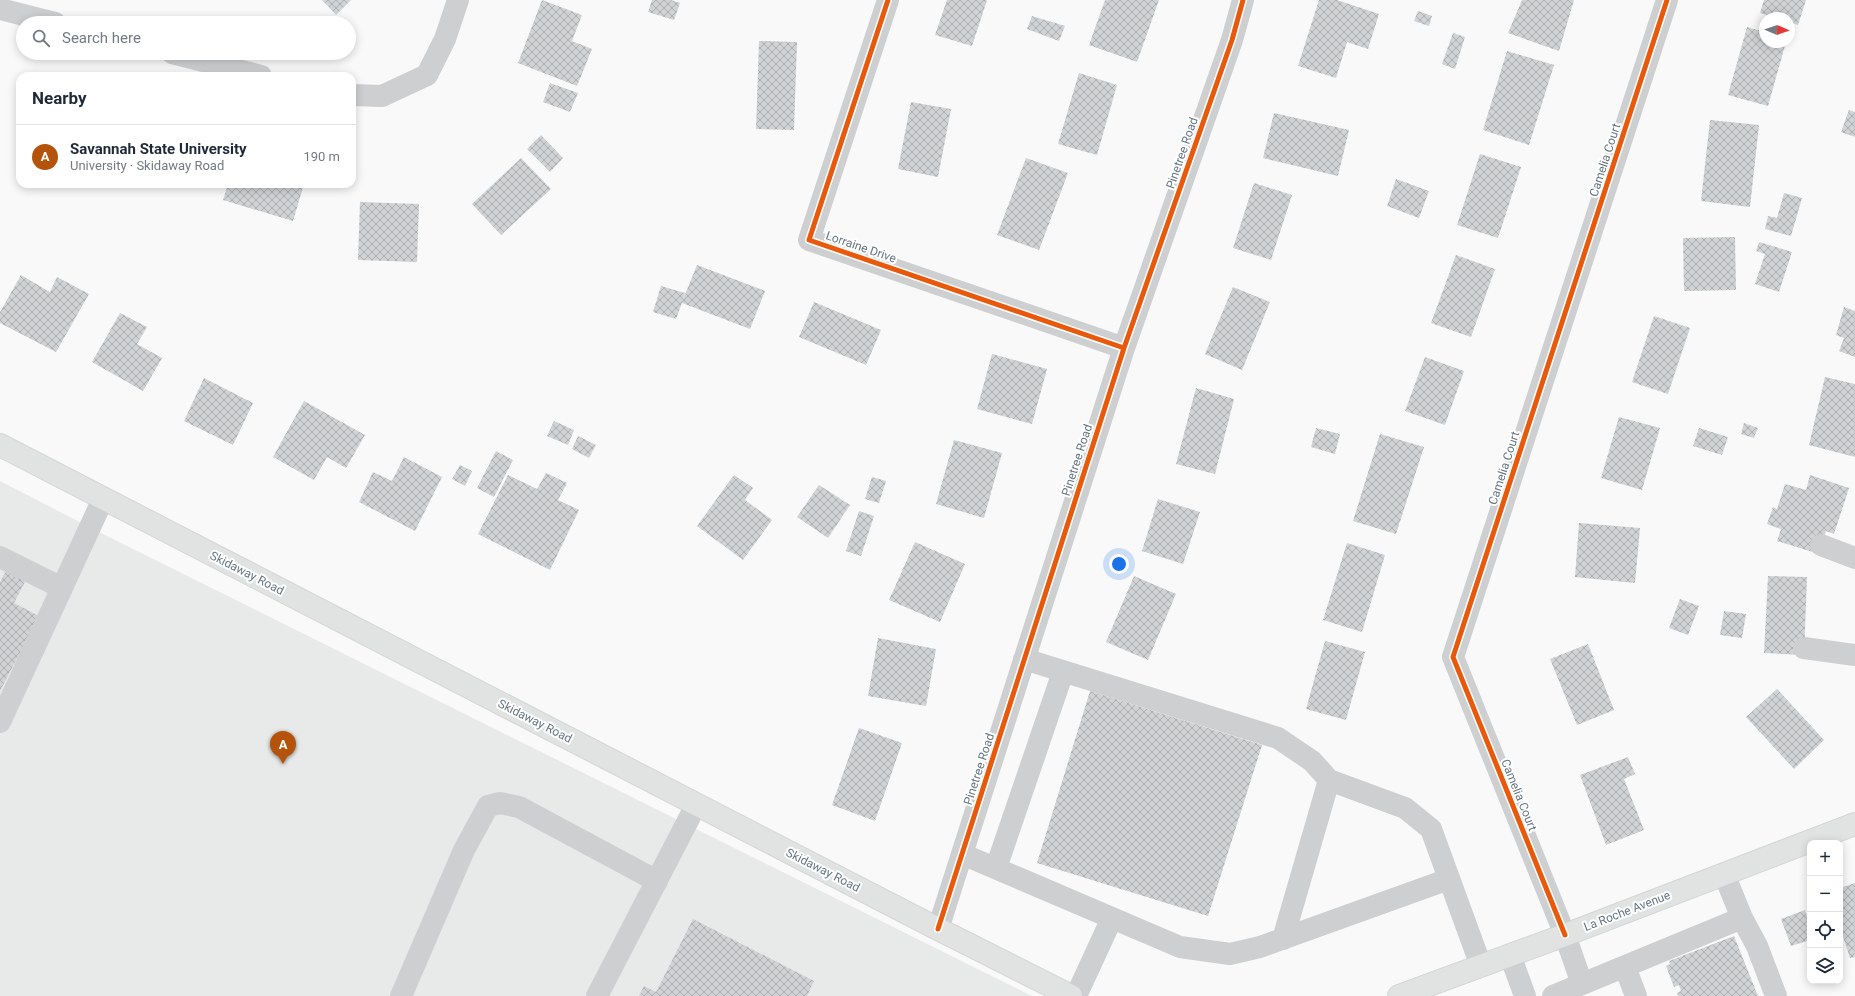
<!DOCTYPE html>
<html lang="en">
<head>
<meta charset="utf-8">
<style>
  :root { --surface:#fff; --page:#f2f2f3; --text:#1f2937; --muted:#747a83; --line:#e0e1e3; --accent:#b45309 }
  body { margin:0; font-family:Roboto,sans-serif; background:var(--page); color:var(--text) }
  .controls { position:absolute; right:12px; bottom:12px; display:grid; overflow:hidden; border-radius:8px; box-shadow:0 2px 10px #0003 }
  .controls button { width:36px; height:36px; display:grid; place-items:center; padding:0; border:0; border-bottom:1px solid var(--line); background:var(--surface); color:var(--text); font:20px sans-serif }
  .compass { position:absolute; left:1759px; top:12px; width:36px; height:36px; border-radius:50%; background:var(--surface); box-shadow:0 2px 10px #0003; rotate:92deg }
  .you { position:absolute; left:1119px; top:564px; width:14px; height:14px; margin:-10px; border:3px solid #fff; border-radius:50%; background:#1a73e8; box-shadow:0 0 0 6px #1a73e833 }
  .badge { display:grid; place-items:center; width:26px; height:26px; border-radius:50%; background:var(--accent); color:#fff; font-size:13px; font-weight:700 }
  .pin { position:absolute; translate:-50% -33px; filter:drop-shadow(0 1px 2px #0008) }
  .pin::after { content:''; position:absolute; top:21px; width:14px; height:12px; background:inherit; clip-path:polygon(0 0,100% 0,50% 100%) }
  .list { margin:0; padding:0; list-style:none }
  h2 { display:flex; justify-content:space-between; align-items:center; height:52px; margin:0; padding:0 16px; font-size:17px }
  h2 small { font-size:13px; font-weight:400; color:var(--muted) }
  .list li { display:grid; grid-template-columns:26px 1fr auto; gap:12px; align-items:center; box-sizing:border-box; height:64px; padding:0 16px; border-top:1px solid var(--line) }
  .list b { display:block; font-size:15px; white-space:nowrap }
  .list p { margin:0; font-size:13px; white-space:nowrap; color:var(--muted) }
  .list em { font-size:13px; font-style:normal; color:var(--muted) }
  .icon { flex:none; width:22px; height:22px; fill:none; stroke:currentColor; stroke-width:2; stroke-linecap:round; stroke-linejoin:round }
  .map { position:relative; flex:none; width:1855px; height:996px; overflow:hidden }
  .search { position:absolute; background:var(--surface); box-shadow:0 2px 10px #0003; left:16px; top:16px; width:340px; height:44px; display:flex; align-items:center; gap:10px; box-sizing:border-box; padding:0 14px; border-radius:22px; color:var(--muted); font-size:15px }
  .panel { position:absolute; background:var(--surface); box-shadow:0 2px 10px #0003; left:16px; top:72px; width:340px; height:116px; border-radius:12px }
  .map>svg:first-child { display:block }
  .built { fill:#e8e9e9 }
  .building { fill:url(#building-cross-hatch) }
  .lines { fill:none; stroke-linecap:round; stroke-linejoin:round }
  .major-casing { stroke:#d5d6d7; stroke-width:24 }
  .minor { stroke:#cecfd0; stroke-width:22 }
  .major { stroke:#e1e2e2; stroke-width:22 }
  .cycleway-casing { stroke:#fff; stroke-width:8 }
  .cycleway { stroke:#e8590c; stroke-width:5 }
  .labels { text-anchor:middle; stroke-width:4; stroke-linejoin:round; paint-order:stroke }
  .street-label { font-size:12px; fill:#657683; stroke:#fff }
</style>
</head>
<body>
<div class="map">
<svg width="1855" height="996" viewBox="0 0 1855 996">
  <defs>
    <pattern id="building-cross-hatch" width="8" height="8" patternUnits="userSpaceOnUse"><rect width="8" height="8" fill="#d0d2d3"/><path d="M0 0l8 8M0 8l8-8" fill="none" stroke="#acafb1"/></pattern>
  </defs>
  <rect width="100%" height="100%" fill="#f9f9f9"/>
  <path class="built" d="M0 481 101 533 1032 996H0Z"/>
  <path class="building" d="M322 0H351L336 15Z
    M542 0 582 15 572 41 592 49 577 86 518 63Z
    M652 0H671L680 3 674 20 648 12Z
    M947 0H987L972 46 935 35Z
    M1105 0H1159L1137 62 1089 45Z
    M1319 0H1337L1379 14 1368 49 1347 42 1336 78 1298 66Z
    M1522 0H1574L1559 51 1508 33Z
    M1764 0H1806L1798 25 1789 22V18H1777L1760 13Z
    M1418 11 1432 16 1429 26 1414 21Z
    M1032 16 1065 26 1059 41 1027 29Z
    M1747 27 1765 32V42H1786L1768 106 1728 95Z
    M1453 33 1465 37 1455 69 1442 64Z
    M759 41 797 42 794 130 756 129Z
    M1507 51 1554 65 1529 145 1483 130Z
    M1079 73 1117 85 1097 155 1058 144Z
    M550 83 578 93 570 112 543 102Z
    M911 102 951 109 938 177 898 169Z
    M1849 110 1855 112V137L1841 132Z
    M1274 113 1349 130 1338 176 1263 158Z
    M1710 120 1759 125 1750 207 1701 201Z
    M541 135 563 158 550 172 527 149Z
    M1480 154 1521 167 1498 238 1457 225Z
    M521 158 551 189 501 235 472 204Z
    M1026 158 1068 173 1039 250 997 235Z
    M1396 179 1429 191 1419 218 1387 206Z
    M1254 183 1292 195 1271 260 1233 248Z
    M228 184H304L293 221 223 200Z
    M1784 193 1802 198 1791 236 1765 229 1768 216 1777 218Z
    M360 202 419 204 417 262 358 260Z
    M1735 237 1736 290 1684 291 1683 238Z
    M1759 242 1792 252 1779 292 1755 284 1765 254 1756 251Z
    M1456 255 1495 269 1471 337 1431 323Z
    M697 265 765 291 750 329 682 303 676 319 653 312 661 286 685 293 682 302Z
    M21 275 50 292 57 277 89 294 56 352 0 323V312Z
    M1233 287 1270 302 1242 370 1205 354Z
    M814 302 881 330 866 365 799 337Z
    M1844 307 1855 311V357L1839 351 1844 338 1836 335Z
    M120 313 147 327 137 344 162 358 143 391 92 362Z
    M1654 316 1690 328 1668 394 1632 382Z
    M992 354 1047 369 1032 424 977 409Z
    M1425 357 1464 371 1445 425 1405 411Z
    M1825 377 1855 384V457L1809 445Z
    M204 378 253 403 233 445 184 421Z
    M1196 388 1234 399 1215 474 1176 464Z
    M304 401 365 435 346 468 327 457 314 480 273 457Z
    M1619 417 1660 428 1642 490 1601 478Z
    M554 421 574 430 568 445 547 436Z
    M1744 423 1758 428 1754 438 1741 434Z
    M1316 428 1340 434 1335 454 1311 447Z
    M1699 428 1728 437 1722 455 1693 446Z
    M1380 434 1424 447 1396 534 1353 521Z
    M578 436 596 445 589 458 572 449Z
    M954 440 1002 453 984 518 936 504Z
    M496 451 513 460 494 497 477 488Z
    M404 457 442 477 415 531 359 502 373 472 392 481Z
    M460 465 472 471 465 486 452 479Z
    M546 473 567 483 558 500 579 510 550 570 478 534 508 475 537 489Z
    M734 475 753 488 745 500 772 520 743 560 697 526Z
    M1810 475 1849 488 1834 534 1826 531 1819 554 1777 541 1781 529 1767 524 1773 507 1777 509 1785 484 1806 490Z
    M872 477 886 481 879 503 865 499Z
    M819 485 850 505 828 538 797 517Z
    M1158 499 1200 512 1183 564 1142 551Z
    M859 511 874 516 861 556 846 551Z
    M1579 523 1640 528 1635 583 1575 577Z
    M915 542 965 564 940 622 889 600Z
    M1347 543 1385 555 1362 632 1323 620Z
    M7 568 28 576 14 603 39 616 0 691V582Z
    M1134 576 1176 594 1148 660 1106 642Z
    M1768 576 1807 577 1804 655 1764 653Z
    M1680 599 1699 606 1688 635 1669 628Z
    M1724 611 1746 614 1742 638 1720 635Z
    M878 638 936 649 926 706 868 696Z
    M1325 641 1365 652 1346 720 1306 709Z
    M1588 644 1614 710 1577 725 1550 659Z
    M1777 689 1824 740 1794 769 1746 717Z
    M1090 691 1262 745 1208 916 1037 863Z
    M859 728 902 743 875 821 832 805Z
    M1628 757 1635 774 1624 779 1644 830 1606 845 1580 775Z
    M1855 883V957L1850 958 1840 927V888Z
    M1805 910 1810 925V940L1791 946 1781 919Z
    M693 919 814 981 807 996H639L644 986 656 992Z
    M1734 936 1758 996H1678L1677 993 1681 991 1679 985 1674 987 1666 966 1670 964 1669 961Z"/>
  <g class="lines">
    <defs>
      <path id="major" d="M0 445 938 929 1071 996
        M1399 996 1565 935 1855 824"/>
    </defs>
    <use href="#major" class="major-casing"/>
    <path class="minor" d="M888 0 809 240 1124 348
      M1667 0 1453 657 1565 935 1582 984 1742 918 1757 946 1776 996
      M0 9 55 23
      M172 53 261 76
      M352 95 382 96 427 75 445 39 458 0
      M1821 545 1855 558
      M0 557 62 588
      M1804 648 1855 655
      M1024 659 1278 738 1312 761 1329 780 1405 808 1431 829 1481 966
      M0 722 103 499
      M962 854 1180 947 1230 954 1260 947 1449 879
      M996 868 1063 672
      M1724 874 1742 918
      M938 929 1124 348 1232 40 1243 0
      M1283 939 1329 780
      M1510 955 1525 996
      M1625 967 1636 996
      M401 996 464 850 488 806 500 803 519 807 657 881
      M597 996 696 805
      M1076 996 1112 918
      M1553 996 1582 984"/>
    <use href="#major" class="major"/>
    <defs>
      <path id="cycleway" d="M888 0 809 240 1124 348
        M938 929 1124 348 1232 40 1243 0
        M1565 935 1453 657 1667 0"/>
    </defs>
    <use href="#cycleway" class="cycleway-casing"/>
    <use href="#cycleway" class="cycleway"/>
  </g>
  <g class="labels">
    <g class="street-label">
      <text transform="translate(1182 153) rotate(-71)" y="4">Pinetree Road</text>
      <text transform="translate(1605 160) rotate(-72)" y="4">Camelia Court</text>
      <text transform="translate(861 247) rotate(19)" y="4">Lorraine Drive</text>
      <text transform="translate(1077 460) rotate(-72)" y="4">Pinetree Road</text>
      <text transform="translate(1504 468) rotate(-72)" y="4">Camelia Court</text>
      <text transform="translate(247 573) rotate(27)" y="4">Skidaway Road</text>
      <text transform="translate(535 721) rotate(27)" y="4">Skidaway Road</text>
      <text transform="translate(979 769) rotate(-72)" y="4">Pinetree Road</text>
      <text transform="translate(1519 795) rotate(68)" y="4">Camelia Court</text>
      <text transform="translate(823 870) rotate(27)" y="4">Skidaway Road</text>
      <text transform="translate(1627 911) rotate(-21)" y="4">La Roche Avenue</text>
    </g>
  </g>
</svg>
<div class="controls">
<button>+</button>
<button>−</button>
<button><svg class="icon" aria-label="locate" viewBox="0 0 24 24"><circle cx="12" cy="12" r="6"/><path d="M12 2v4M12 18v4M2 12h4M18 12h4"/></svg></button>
<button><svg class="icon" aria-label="layers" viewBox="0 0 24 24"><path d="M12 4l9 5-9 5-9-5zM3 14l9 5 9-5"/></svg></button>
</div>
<svg class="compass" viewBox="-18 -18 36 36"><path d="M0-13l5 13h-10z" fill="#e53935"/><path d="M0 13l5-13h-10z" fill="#747a83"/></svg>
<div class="you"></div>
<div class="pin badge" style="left:283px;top:764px">A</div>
<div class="search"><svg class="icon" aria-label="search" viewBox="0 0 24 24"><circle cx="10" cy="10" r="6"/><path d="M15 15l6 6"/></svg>Search here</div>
<section class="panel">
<h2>Nearby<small></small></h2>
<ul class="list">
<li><span class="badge">A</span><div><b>Savannah State University</b><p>University · Skidaway Road</p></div><em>190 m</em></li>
</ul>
</section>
</div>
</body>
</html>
